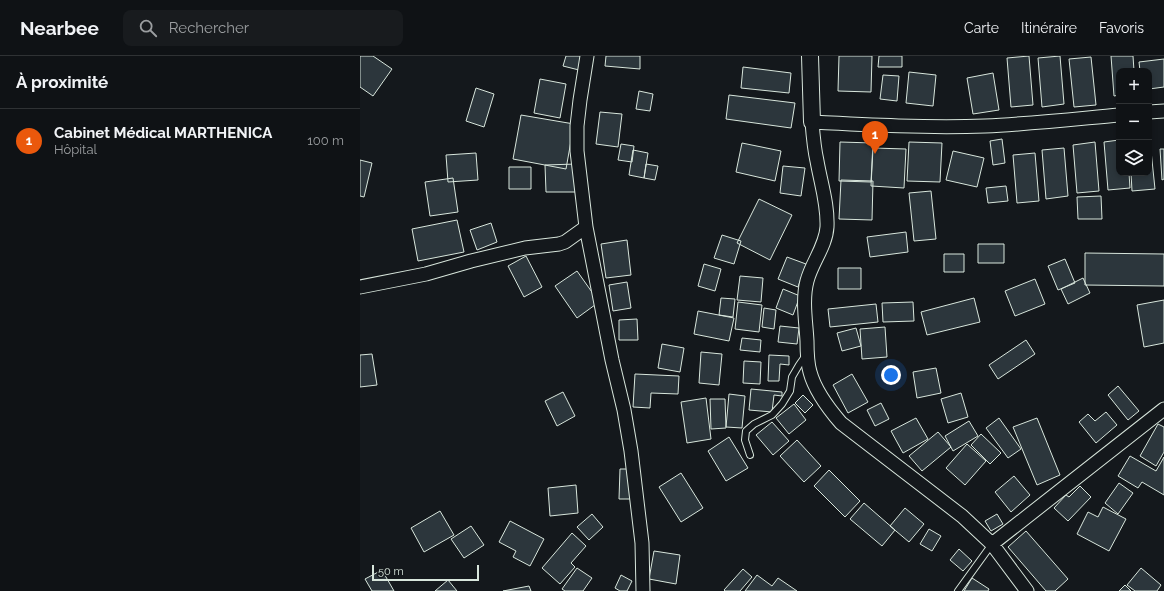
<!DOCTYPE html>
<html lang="fr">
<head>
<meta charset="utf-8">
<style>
  :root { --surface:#0f1215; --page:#181b1e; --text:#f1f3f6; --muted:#9b9ea0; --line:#2f3234; --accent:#ea580c }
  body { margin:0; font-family:Raleway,sans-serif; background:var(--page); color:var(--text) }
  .controls { position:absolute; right:12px; top:12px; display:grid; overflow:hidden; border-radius:8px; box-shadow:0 2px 6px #0003 }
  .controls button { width:36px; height:36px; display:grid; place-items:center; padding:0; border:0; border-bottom:1px solid var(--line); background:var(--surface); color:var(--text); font:20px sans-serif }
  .scale { position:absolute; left:12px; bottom:10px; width:107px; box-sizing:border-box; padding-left:4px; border:2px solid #d8e6dc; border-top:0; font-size:11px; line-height:14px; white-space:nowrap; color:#d8e6dc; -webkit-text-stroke:3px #14181c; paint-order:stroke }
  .you { position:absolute; left:531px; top:319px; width:14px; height:14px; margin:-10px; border:3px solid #fff; border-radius:50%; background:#1a73e8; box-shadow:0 0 0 6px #1a73e833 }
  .badge { display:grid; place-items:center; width:26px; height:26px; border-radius:50%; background:var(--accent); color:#fff; font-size:13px; font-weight:700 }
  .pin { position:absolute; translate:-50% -33px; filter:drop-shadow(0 1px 2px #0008) }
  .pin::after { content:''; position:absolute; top:21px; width:14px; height:12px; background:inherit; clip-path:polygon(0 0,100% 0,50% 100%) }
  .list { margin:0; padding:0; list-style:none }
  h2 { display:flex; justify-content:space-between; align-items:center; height:52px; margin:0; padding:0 16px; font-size:17px }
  h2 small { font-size:13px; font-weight:400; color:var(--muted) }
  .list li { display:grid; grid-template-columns:26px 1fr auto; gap:12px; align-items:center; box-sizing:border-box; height:64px; padding:0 16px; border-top:1px solid var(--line) }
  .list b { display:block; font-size:15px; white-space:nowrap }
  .list p { margin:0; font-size:13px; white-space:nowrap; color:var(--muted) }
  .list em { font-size:13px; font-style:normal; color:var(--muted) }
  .icon { flex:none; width:22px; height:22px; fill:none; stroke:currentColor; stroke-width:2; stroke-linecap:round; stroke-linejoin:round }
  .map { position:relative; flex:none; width:804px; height:535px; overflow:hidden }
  header { display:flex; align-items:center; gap:24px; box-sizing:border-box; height:56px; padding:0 20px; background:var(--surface); border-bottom:1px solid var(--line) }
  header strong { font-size:19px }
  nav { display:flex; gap:22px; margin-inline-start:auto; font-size:14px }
  .search { width:280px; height:36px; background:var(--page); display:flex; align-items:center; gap:10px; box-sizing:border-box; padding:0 14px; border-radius:8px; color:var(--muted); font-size:15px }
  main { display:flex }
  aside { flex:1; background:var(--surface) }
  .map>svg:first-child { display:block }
  .building { fill:#2c363c; stroke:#d8e6dc }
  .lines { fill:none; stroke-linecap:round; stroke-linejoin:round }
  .service-casing { stroke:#d8e6dc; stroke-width:8 }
  .minor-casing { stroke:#d8e6dc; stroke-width:15 }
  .tertiary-casing { stroke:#d8e6dc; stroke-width:18 }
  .service { stroke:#14181c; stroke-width:6 }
  .minor { stroke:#14181c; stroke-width:13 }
  .tertiary { stroke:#14181c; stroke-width:16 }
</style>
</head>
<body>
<header>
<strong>Nearbee</strong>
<div class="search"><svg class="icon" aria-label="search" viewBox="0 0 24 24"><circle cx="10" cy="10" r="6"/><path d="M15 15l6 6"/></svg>Rechercher</div>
<nav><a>Carte</a><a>Itinéraire</a><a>Favoris</a></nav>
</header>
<main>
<aside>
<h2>À proximité<small></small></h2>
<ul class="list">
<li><span class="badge">1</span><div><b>Cabinet Médical MARTHENICA</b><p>Hôpital</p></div><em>100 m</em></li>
</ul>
</aside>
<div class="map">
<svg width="804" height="535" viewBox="0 0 804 535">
  <rect width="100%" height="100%" fill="#14181c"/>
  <path class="building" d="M0 0H13L32 13 13 40 0 31Z
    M206 0H223L219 14 203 10Z
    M246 0H280V13L245 10Z
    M479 0H512L511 36 478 35Z
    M519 0H542V11H518Z
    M669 0 673 49 651 51 647 2Z
    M700 0 704 48 682 51 678 2Z
    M751 0H773L774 15H759V39L754 40Z
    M731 1 736 49 714 51 709 3Z
    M804 3V31L789 33V15H780L779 6Z
    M383 11 431 17 429 37 381 32Z
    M549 16 576 19 573 50 546 47Z
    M633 17 639 54 613 58 607 22Z
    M523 19 539 20 537 45 520 43Z
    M180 23 206 28 200 62 174 57Z
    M116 32 134 38 124 71 106 65Z
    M279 35 293 38 290 55 276 53Z
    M369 39 435 47 431 72 366 63Z
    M240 56 262 58 258 91 236 88Z
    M161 59 214 68 206 113 153 103Z
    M642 83 645 107 633 109 630 85Z
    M759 84V117H769L770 132 748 134 744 86Z
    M789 85H790L795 133 772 135 771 117H789Z
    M480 86 513 87 511 126 479 125Z
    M549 86 582 87 580 126 547 125Z
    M735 86 739 135 717 137 713 89Z
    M382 87 421 95 415 125 376 116Z
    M261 88 274 90 272 106 258 104Z
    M513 92 546 93 544 132 511 130Z
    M704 92 708 140 686 143 682 94Z
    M800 93H804V123L802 124Z
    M273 94 288 97 284 122 269 119Z
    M593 95 624 102 617 131 586 124Z
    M116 97 118 124 88 126 86 99Z
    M675 97 679 145 657 147 653 99Z
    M0 104 12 107 4 141 0 140Z
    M216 108 217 136H186L185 109Z
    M286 108 298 110 295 124 284 122Z
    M423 110 445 112 441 140 420 137Z
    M149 111H171V133H149Z
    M93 122 98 156 70 160 65 126Z
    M481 124 513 125 512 164 479 163Z
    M646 130 648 145 628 147 626 132Z
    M571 135 576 183 554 185 549 137Z
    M741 140 742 163H718L717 141Z
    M399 143 432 159 410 204 377 187Z
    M97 164 104 196 58 205 52 173Z
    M131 167 137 186 117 194 110 174Z
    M546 176 548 196 510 201 507 181Z
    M362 179 381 185 374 208 354 202Z
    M267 184 271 219 246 222 241 188Z
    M618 188H644V207H618Z
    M725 197 804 198V230L725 229Z
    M584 198H604V216H584Z
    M166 200 182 231 164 241 148 210Z
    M427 201 446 208 438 231 418 223Z
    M705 203 715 227 698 234 688 210Z
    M344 208 361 213 355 235 338 230Z
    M478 212H501V233H478Z
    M217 215 239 246 217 262 195 230Z
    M380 220 403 222 401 246 377 244Z
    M723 222 730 237 708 248 701 233Z
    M675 223 685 248 655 260 645 235Z
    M267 226 271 252 253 255 249 229Z
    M423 233 440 240 433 259 416 252Z
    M361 242 375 243 373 261 359 259Z
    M614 242 620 266 567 279 561 256Z
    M804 244V287L784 291 777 249Z
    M378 246 402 249 399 276 375 273Z
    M553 246 554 265 523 266 522 247Z
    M516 248 518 266 470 271 468 253Z
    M404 252 416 254 414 273 402 271Z
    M338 255 374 262 369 285 334 278Z
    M277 263 278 284H259V264Z
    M420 270 439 272 437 288 418 286Z
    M525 271 527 301 502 303 500 273Z
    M496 272 501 290 482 295 477 277Z
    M382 282 401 284 400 296 380 294Z
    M666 284 675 298 638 323 629 309Z
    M302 288 324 292 320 316 298 312Z
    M341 296 362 298 359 329 339 327Z
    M12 298 17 329 0 331V299Z
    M409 299 429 300V309L420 308 419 325H408Z
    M384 305 401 306 400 328 383 327Z
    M576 312 581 337 557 342 553 316Z
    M275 318 319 320 318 338 291 337 290 352 273 351Z
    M492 318 508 346 488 357 473 329Z
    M758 330 779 355 768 364 748 339Z
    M391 333 422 336V340L414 339 412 356 389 354Z
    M203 336 215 360 197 370 185 345Z
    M601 337 608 361 588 367 581 343Z
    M369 338 385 340 382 372 366 371Z
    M443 339 453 349 445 357 435 347Z
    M346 342 351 383 327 387 321 346Z
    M350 343H365L366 372 351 373Z
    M521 347 529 363 515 370 507 354Z
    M434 348 446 364 429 378 416 362Z
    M746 356 757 369 736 387 719 366 728 358 735 365Z
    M556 362 568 383 543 397 531 375Z
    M639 362 661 393 648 402 626 372Z
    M677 362 700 419 677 429 653 371Z
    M609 365 618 380 593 395 585 380Z
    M412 366 429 385 413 399 396 379Z
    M798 368 804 371V396L796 410 780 400Z
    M578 376 591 391 562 415 549 400Z
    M621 378 641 397 630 408 611 389Z
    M369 381 388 412 366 425 348 395Z
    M437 384 461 410 444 426 420 400Z
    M607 388 626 405 605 429 586 412Z
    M770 400 796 415 804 401V439L782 426 778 432 758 420Z
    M260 413H271L270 443H259Z
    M469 414 500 445 485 461 454 430Z
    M321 417 343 452 321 466 299 431Z
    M654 420 670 439 651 456 635 436Z
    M759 427 773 437 758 458 745 447Z
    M216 429 218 457 190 460 188 432Z
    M720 430 731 441 708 465 694 452 706 439 709 441Z
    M504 447 535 474 522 490 490 463Z
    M743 451 766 463 749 495 717 478 728 456 738 461Z
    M545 452 564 468 549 486 530 470Z
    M80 455 94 479 64 496 51 472Z
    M232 458 243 471 229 484 217 471Z
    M637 458 643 468 631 475 625 465Z
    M150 465 184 483 170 510 153 501 156 495 139 486Z
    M111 470 124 489 104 502 91 483Z
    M569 473 581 480 572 495 560 488Z
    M666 475 708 523 695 535H686L648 491Z
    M212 477 226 490 211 507 215 511 200 528 182 512Z
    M599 493 612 505 603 515 590 504Z
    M294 495 320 499 316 528 289 523Z
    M217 512 232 522 223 535H205L202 533Z
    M781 512 801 529 797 535H775L767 529Z
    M383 513 392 521 380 535H365L364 534Z
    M22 514 34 535H12L5 523Z
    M261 519 272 525 267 535H260L255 532Z
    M397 519 412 530 418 522 437 535H385Z
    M612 522 629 533 628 535H604Z
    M88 524 97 535H75Z
    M765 529 771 535H759Z
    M169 530 171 535H143Z"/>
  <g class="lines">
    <defs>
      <path id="service" d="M390 399 385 384 386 375 394 368 412 359 422 348 430 335 432 321 439 309 446 299
        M598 535 632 488"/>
      <path id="minor" d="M227 0 220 44 217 70V95L226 171 252 304 264 354 271 395 282 487 283 535
        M789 56 804 55
        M0 231 66 218 111 205 165 192 199 188 205 186 226 171
        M632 488 804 353
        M667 535 632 488 602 460 481 367C468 352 455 335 450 316 447 306 447 295 447 285 446 266 442 244 447 225 452 206 466 190 467 171 468 148 461 128 457 105 454 92 453 79 452 66 509 69 568 72 625 70 670 68 715 63 759 59"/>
      <path id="tertiary" d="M450 0 452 66"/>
    </defs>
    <use href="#service" class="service-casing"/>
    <use href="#minor" class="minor-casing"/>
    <use href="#tertiary" class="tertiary-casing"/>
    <use href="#service" class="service"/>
    <use href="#minor" class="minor"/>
    <use href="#tertiary" class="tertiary"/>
  </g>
</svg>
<div class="controls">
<button>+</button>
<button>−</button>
<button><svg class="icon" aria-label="layers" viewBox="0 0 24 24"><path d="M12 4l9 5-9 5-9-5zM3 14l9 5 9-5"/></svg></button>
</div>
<div class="scale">50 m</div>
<div class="you"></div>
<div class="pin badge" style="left:515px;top:98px">1</div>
</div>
</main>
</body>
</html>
